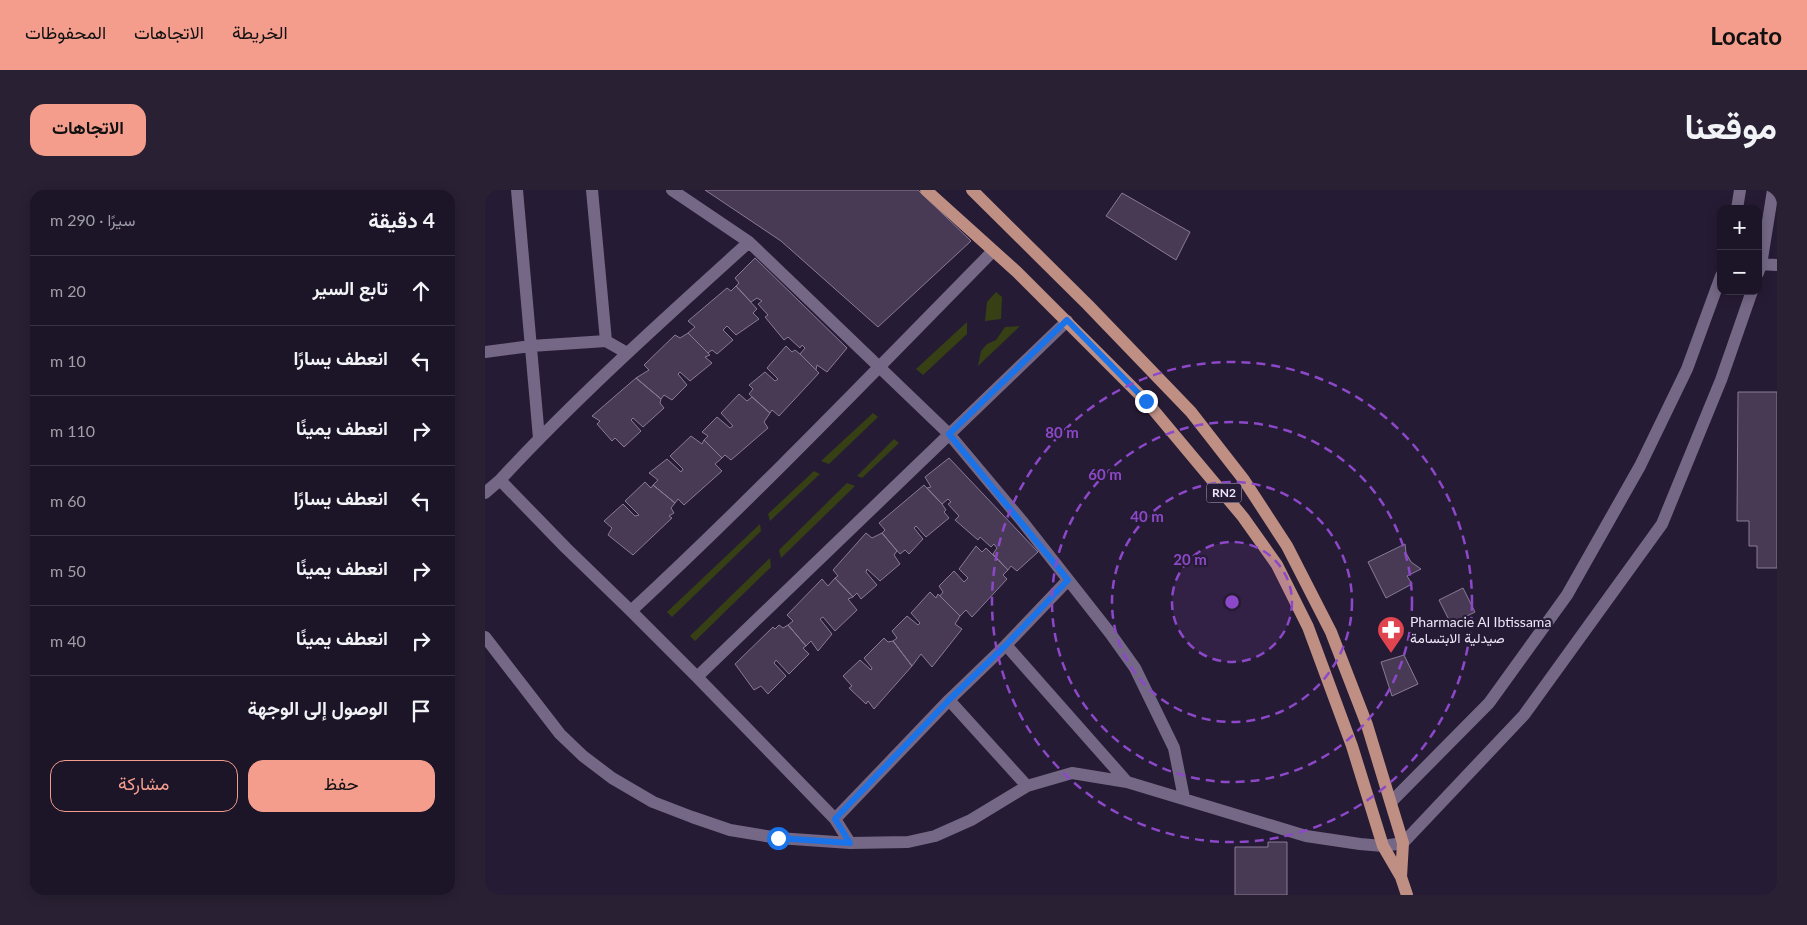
<!DOCTYPE html>
<html lang="ar">
<head>
<meta charset="utf-8">
<style>
  :root { --surface:#1c1427; --page:#292133; --text:#f1f3f6; --muted:#a09ea7; --line:#3a3344; --accent:#f49d8d }
  body { margin:0; font-family:Lato,Vazirmatn,sans-serif; background:var(--page); color:var(--text); direction:rtl }
  .controls { position:absolute; right:15px; top:15px; display:grid; overflow:hidden; border-radius:10px; box-shadow:0 2px 12px #0003 }
  .controls button { width:45px; height:45px; display:grid; place-items:center; padding:0; border:0; border-bottom:1px solid var(--line); background:var(--surface); color:var(--text); font:25px sans-serif }
  .stop { position:absolute; width:15px; height:15px; margin:-11px; border:4px solid #1a73e8; border-radius:50%; background:#fff }
  .stop.end { background:#1a73e8; border-color:#fff; box-shadow:0 1px 5px #0008 }
  .list { margin:0; padding:0; list-style:none }
  h2 { display:flex; justify-content:space-between; align-items:center; height:65px; margin:0; padding:0 20px; font-size:21px }
  h2 small { font-size:16px; font-weight:400; color:var(--muted) }
  .list li { display:grid; grid-template-columns:32px 1fr auto; gap:15px; align-items:center; box-sizing:border-box; height:70px; padding:0 20px; border-top:1px solid var(--line) }
  .list b { display:block; font-size:19px; white-space:nowrap }
  .list em { font-size:16px; font-style:normal; color:var(--muted) }
  .actions { display:flex; gap:10px; padding:15px 20px }
  .actions a { flex:1; padding:11px 0; border:1px solid var(--accent); border-radius:15px; text-align:center; font-size:18px; color:var(--accent) }
  .actions .main { background:var(--accent); color:#111 }
  .icon { flex:none; width:28px; height:28px; fill:none; stroke:currentColor; stroke-width:2; stroke-linecap:round; stroke-linejoin:round }
  .map { position:relative; flex:none; width:1292px; height:705px; overflow:hidden; direction:ltr; border-radius:15px }
  header { display:flex; align-items:center; gap:30px; box-sizing:border-box; height:70px; padding:0 25px; background:var(--accent); color:#111 }
  header strong { font-size:24px }
  nav { display:flex; gap:28px; margin-inline-start:auto; font-size:18px }
  .intro { display:flex; align-items:center; justify-content:space-between; box-sizing:border-box; height:120px; padding:0 30px }
  h1 { margin:0; font-size:35px }
  .button { padding:12px 22px; border-radius:15px; background:var(--accent); color:#111; font-size:18px; font-weight:700 }
  main { display:flex; gap:30px; padding:0 30px }
  aside { flex:1; background:var(--surface); border-radius:15px; box-shadow:0 2px 12px #0003 }
  .map>svg:first-child { display:block }
  .green { fill:#364014 }
  .building { fill:#483a55; stroke:#8a7a99 }
  .lines { fill:none; stroke-linecap:round; stroke-linejoin:round }
  .minor { stroke:#746886; stroke-width:12 }
  .primary { stroke:#bf8f84; stroke-width:12 }
  .route { stroke:#1a73e8; stroke-width:6 }
  .ring { fill:none; stroke:#8c48c8; stroke-width:2.5; stroke-dasharray:9 6 }
  .labels { text-anchor:middle; stroke-width:4.5; stroke-linejoin:round; paint-order:stroke }
  .shield { fill:#261b34; stroke:#b1a9bd; stroke-width:1 }
  .shield-label { font-size:12px; font-weight:bold; fill:#ede6f8 }
  .poi-label { font-size:14px; fill:#ede6f8; stroke:#261b34; text-anchor:start }
  .centre { fill:#8c48c8; stroke:#261b34; stroke-width:2.5 }
  .ring-label { font-size:15px; text-anchor:middle; font-weight:bold; fill:#8c48c8; stroke:#261b34; stroke-width:4.5; stroke-linejoin:round; paint-order:stroke }
</style>
</head>
<body>
<header>
<strong>Locato</strong>
<nav><a>الخريطة</a><a>الاتجاهات</a><a>المحفوظات</a></nav>
</header>
<div class="intro"><h1>موقعنا</h1><a class="button">الاتجاهات</a></div>
<main>
<div class="map">
<svg width="1292" height="705" viewBox="0 0 1292 705">
  <rect width="100%" height="100%" fill="#261b34"/>
  <path class="green" d="M511 102 517 107 516 129 500 131 502 112Z
    M482 132V144L438 185 431 179Z
    M535 136 493 176 496 161 502 154 511 150 520 137Z
    M388 223 393 227 344 274 336 271Z
    M409 249 414 253 377 288 372 286Z
    M329 281 335 284 285 331 283 324Z
    M362 293 370 296 296 368 294 360Z
    M275 334 276 341 187 427 182 422Z
    M285 368 286 377 210 451 205 446Z"/>
  <path class="building" d="M220 0H433L486 51 393 137 296 51Z
    M637 3 705 42 691 70 621 26Z
    M270 68 362 158 342 182 332 175 331 180 315 164 320 158 317 155 315 158 303 147 299 150 280 127 283 125 273 114 277 111 272 108 266 112 251 96 254 93 250 88Z
    M251 96 272 119 268 123 274 129 251 145 242 136 238 140 248 150 232 164 227 160 223 163 203 143 210 137 203 131 242 98 246 101Z
    M203 143 225 165 220 167 227 173 205 191 195 182 193 184 202 195 187 210 179 205 176 209 151 188 164 180 159 175 190 145 195 148Z
    M301 156 307 162 310 160 315 164 334 183 294 226 287 220 285 223 264 204 268 199 264 195 280 182 290 191 293 189 282 178Z
    M151 188 176 209 175 213 179 218 158 237 148 228 146 230 156 241 139 257 130 248 127 251 112 234 115 231 107 226Z
    M1253 202H1292V378H1272V356H1264V331H1252Z
    M254 204 262 211 267 207 285 223 279 232 283 238 246 270 240 265 237 268 219 250 223 246 217 242 232 227 245 238 248 236 236 223Z
    M206 246 217 254 219 250 237 268 230 274 237 281 199 315 193 309 190 313 168 295 173 290 164 283 182 269 196 282 198 279 185 266Z
    M464 268 553 362 532 381 526 376 523 380 508 364 512 358 509 354 506 357 495 347 493 350 470 330 474 326 463 314 466 312 463 309 457 314 442 298 446 297 440 287Z
    M160 292 166 298 168 295 190 313 186 318 189 323 184 326 187 328 148 365 123 345 127 338 119 331 138 314 150 326 154 325 140 311Z
    M439 295 457 314 461 320 459 322 464 328 441 347 431 336 429 338 438 349 424 364 420 360 415 364 397 343 400 340 394 333Z
    M381 343 387 348 397 343 412 361 409 365 415 374 395 391 382 379 381 382 392 395 376 409 372 403 368 407 350 388 353 386 348 380Z
    M920 354 921 363 926 372 936 379 922 386 927 394 901 408 883 372Z
    M491 356 497 362 501 358 523 380 518 385 522 389 487 427 481 420 475 426 455 406 458 402 454 396 469 381 479 392 483 388 474 379Z
    M350 388 368 407 363 409 372 420 350 441 338 427 335 429 347 444 333 461 326 451 321 456 303 435 308 431 302 425 337 389 343 396Z
    M978 398 990 422 966 434 954 410Z
    M445 402 451 408 453 404 475 426 470 434 477 439 447 477 436 464 427 476 408 451 412 448 407 441 422 426 433 435 435 433 426 423Z
    M294 435 298 438 303 435 321 456 318 458 324 464 304 484 291 470 289 473 301 486 283 504 276 496 269 500 250 474 288 437 290 439Z
    M399 448 403 452 408 451 427 476 389 519 383 511 381 514 364 498 367 496 358 486 375 470 386 480 387 478 379 468Z
    M919 465 933 494 907 506 896 472Z
    M783 652H802V705H750V657H783Z"/>
  <g class="lines">
    <path class="minor" d="M32 0 54 248
      M107 0 121 151
      M187 0 264 52 464 244 537 331 625 443 650 478 689 558 699 608
      M1252 19 1255 0
      M1273 74 1292 75
      M1273 83 1276 75 1288 0
      M0 162 46 156 121 151 142 163
      M15 290C93 206 179 129 264 52
      M0 303 15 290 81 358 146 421C271 305 389 182 508 61
      M146 421 212 487
      M0 447 75 544 98 566 127 588 168 612 207 627 245 640 293 648 365 653 423 652 450 646 486 630 542 596 587 583 642 592 821 646 875 654 898 656 918 653 1039 525 1177 334 1236 190 1267 101
      M521 455 642 592
      M464 510 542 596
      M906 612 1004 513 1082 405 1155 276 1202 179 1236 86
      M350 629 464 510 521 455 583 390
      M365 653 350 629 212 487 582 131"/>
    <path class="primary" d="M441 0 532 82 661 211 758 327 792 375 823 437 867 556 898 656 916 687 922 705
      M487 0 603 115 706 222 759 290 802 356 846 442 882 535 918 653 916 687"/>
  </g>
  <g class="lines">
    <path class="route" d="M293 648 365 653 350 629 464 510 521 455 583 390 464 244 582 130 661 211"/>
  </g>
  <circle cx="747" cy="412" r="60" fill="#8c48c8" fill-opacity=".12"/>
  <g class="ring">
    <circle cx="747" cy="412" r="60"/>
    <circle cx="747" cy="412" r="120"/>
    <circle cx="747" cy="412" r="180"/>
    <circle cx="747" cy="412" r="240"/>
  </g>
  <defs>
    <symbol id="pharmacy-pin" viewBox="-11 -11 22 30"><path d="M0 17L-7.5 6A9.5 9.5 0 1 1 7.5 6Z" fill="#e0444e" stroke="#261b34"/><path d="M-2-6h4v4h4v4h-4v4h-4v-4h-4v-4h4Z" fill="#fff"/></symbol>
  </defs>
  <g fill-rule="evenodd">
    <use href="#pharmacy-pin" x="890" y="424" width="32" height="43"/>
  </g>
  <g class="labels">
    <rect class="shield" x="721.5" y="293.5" width="35" height="19" rx="4"/>
    <g class="shield-label">
      <text x="739" y="307">RN2</text>
    </g>
    <g class="poi-label">
      <text x="925" y="437">Pharmacie Al Ibtissama<tspan x="925" dy="16">صيدلية الابتسامة</tspan></text>
    </g>
  </g>
  <circle cx="747" cy="412" r="8" class="centre"/>
  <g class="ring-label">
    <text x="577" y="248">80 m</text>
    <text x="620" y="290">60 m</text>
    <text x="662" y="332">40 m</text>
    <text x="705" y="375">20 m</text>
  </g>
</svg>
<div class="controls">
<button>+</button>
<button>−</button>
</div>
<div class="stop" style="left:293px;top:648px"></div>
<div class="stop end" style="left:661px;top:211px"></div>
</div>
<aside>
<h2>4 دقيقة<small>سيرًا · 290 m</small></h2>
<ul class="list">
<li><svg class="icon" aria-label="ahead" viewBox="0 0 24 24"><path d="M12 20V5M6 11l6-6 6 6"/></svg><div><b>تابع السير</b></div><em>20 m</em></li>
<li><svg class="icon" aria-label="left" viewBox="0 0 24 24"><path d="M17 20v-9H6M10 6l-5 5 5 5"/></svg><div><b>انعطف يسارًا</b></div><em>10 m</em></li>
<li><svg class="icon" aria-label="right" viewBox="0 0 24 24"><path d="M7 20v-9h11M14 6l5 5-5 5"/></svg><div><b>انعطف يمينًا</b></div><em>110 m</em></li>
<li><svg class="icon" aria-label="left" viewBox="0 0 24 24"><path d="M17 20v-9H6M10 6l-5 5 5 5"/></svg><div><b>انعطف يسارًا</b></div><em>60 m</em></li>
<li><svg class="icon" aria-label="right" viewBox="0 0 24 24"><path d="M7 20v-9h11M14 6l5 5-5 5"/></svg><div><b>انعطف يمينًا</b></div><em>50 m</em></li>
<li><svg class="icon" aria-label="right" viewBox="0 0 24 24"><path d="M7 20v-9h11M14 6l5 5-5 5"/></svg><div><b>انعطف يمينًا</b></div><em>40 m</em></li>
<li><svg class="icon" aria-label="arrive" viewBox="0 0 24 24"><path d="M6 21V4h12l-3 4 3 4H6"/></svg><div><b>الوصول إلى الوجهة</b></div></li>
</ul>
<div class="actions"><a class="main">حفظ</a><a>مشاركة</a></div>
</aside>
</main>
</body>
</html>
